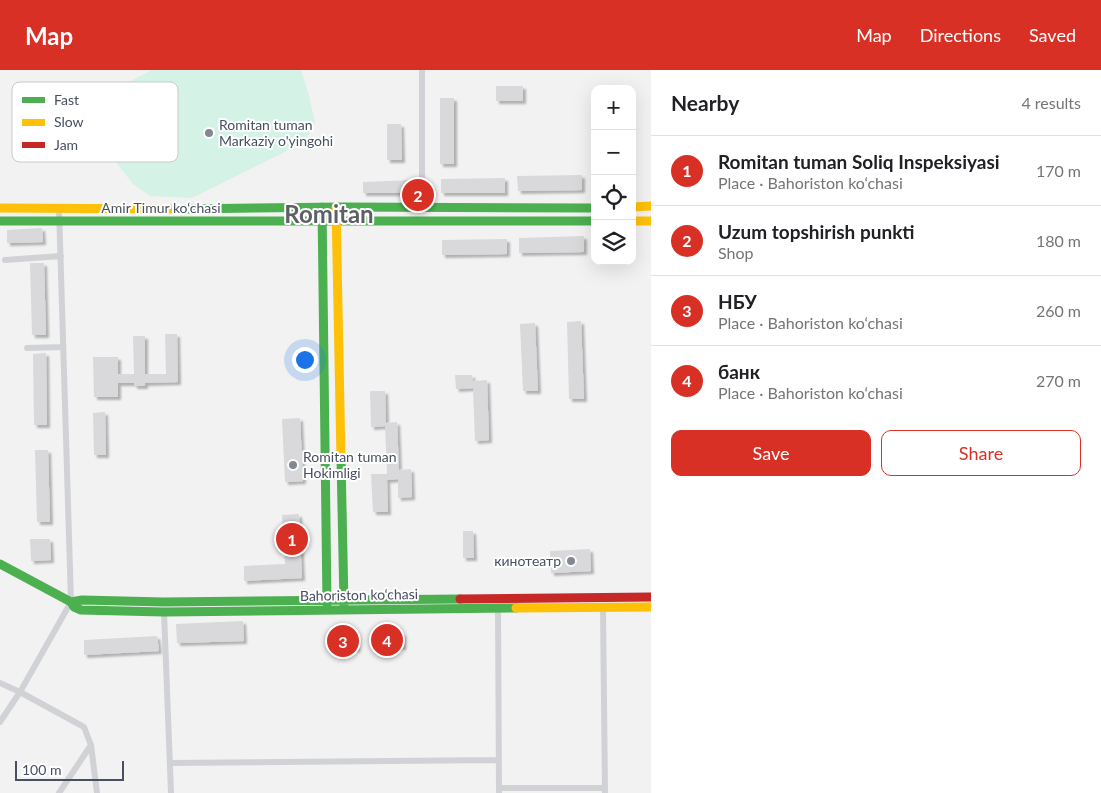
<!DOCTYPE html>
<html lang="en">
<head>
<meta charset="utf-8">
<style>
  :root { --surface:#fff; --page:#f6f6f6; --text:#202124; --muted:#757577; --line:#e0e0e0; --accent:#d93025 }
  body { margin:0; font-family:Lato,sans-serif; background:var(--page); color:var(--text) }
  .controls { position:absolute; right:15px; top:15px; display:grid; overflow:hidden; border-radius:10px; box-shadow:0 5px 20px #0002 }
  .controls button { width:45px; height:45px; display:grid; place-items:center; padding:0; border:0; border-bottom:1px solid var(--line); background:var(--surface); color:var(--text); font:25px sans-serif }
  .scale { position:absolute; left:15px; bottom:12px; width:109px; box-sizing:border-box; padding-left:5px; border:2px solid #474f60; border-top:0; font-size:14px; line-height:18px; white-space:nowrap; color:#474f60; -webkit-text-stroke:4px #fff; paint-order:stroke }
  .you { position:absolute; left:304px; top:289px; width:18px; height:18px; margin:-12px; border:4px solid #fff; border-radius:50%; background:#1a73e8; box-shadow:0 0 0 8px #1a73e833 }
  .badge { display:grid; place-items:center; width:32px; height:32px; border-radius:50%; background:var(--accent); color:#fff; font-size:16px; font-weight:700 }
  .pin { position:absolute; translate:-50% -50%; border:2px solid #fff; box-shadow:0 1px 5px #0006 }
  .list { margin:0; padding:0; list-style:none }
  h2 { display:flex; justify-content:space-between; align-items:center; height:65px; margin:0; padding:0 20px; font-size:21px }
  h2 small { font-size:16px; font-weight:400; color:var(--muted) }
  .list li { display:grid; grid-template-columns:32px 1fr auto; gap:15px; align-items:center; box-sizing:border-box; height:70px; padding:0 20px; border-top:1px solid var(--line) }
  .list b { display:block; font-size:19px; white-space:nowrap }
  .list p { margin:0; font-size:16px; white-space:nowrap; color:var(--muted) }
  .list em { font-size:16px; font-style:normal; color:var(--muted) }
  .actions { display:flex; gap:10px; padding:15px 20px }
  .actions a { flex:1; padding:11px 0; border:1px solid var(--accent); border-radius:10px; text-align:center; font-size:18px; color:var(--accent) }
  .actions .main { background:var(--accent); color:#fff }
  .icon { flex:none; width:28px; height:28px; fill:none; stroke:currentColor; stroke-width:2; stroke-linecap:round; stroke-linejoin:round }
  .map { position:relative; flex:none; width:651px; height:723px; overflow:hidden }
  header { display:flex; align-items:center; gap:30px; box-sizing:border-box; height:70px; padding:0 25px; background:var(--accent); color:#fff }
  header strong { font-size:24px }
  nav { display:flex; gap:28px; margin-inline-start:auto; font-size:18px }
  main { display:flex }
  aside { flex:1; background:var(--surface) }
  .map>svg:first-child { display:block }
  .green { fill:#d5f2e6 }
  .building { fill:#d9d9dc; filter:url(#shadow) }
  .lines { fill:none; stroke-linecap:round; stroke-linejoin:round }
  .street { stroke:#d0d2d5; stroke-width:6 }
  .fast { stroke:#4caf50; stroke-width:9 }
  .slow { stroke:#ffc107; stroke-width:9 }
  .jam { stroke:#c62828; stroke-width:9 }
  .poi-dot { fill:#838893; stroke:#fff; stroke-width:2 }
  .labels { text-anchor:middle; stroke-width:4; stroke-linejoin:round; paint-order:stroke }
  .poi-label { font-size:14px; fill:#474f60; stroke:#fff; text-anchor:start }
  .street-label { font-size:14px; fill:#474f60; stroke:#fff }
  .town-label { font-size:24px; font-weight:bold; fill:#5d5f66; stroke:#fff }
  .key { fill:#fff; stroke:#c8cacf; stroke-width:1 }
  .key-label { font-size:14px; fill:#474f60 }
</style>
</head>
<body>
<header>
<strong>Map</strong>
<nav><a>Map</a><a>Directions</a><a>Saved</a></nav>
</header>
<main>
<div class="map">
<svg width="651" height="723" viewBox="0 0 651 723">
  <defs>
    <filter id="shadow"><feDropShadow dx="3" dy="3" stdDeviation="1" flood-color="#0004"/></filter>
  </defs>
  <rect width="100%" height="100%" fill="#f2f2f2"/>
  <path class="green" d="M152 0H301L309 25 315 53 305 72 192 128 150 126 133 114 118 95 109 72 107 54 115 19Z"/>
  <path class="building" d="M496 16H523V31H496Z
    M440 28H454V94H440Z
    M387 54H401L402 90H387Z
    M582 105V120L518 121 517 106Z
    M505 108V123H441V109Z
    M413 110V123H363V112Z
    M42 158 43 172 7 173V160Z
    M584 166V182L519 183V168Z
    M507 169V184L442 185V170Z
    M30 193H44L46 265H32Z
    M581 251 584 329H569L567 252Z
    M535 253 538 321H523L520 254Z
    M165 264H177L178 312 145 313V316H134V313H118V327H94L93 287H118V304H134L133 266H145V304H166Z
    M46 283 47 355H34L33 284Z
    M455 305H472L473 311 487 310 489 370 475 371 473 318 456 319Z
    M370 321H385L386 353 397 352 399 400 411 399 412 427 398 428V409L387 410 388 442H373L371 404H387L385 356 371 357Z
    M105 342 106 385H94L93 343Z
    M300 348 303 411 285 412 282 349Z
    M35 380H48L50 452H37Z
    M299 444 302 508 244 511V496L285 494 282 445Z
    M463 461H473L474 488H463Z
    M30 469H50L51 490 31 491Z
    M590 479 591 501 551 503 550 481Z
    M243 551 244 571 177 573 176 554Z
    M381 560H398V563H403V577H372V563H381Z
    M328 564H357V579H328Z
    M157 566 159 581 84 585V570Z"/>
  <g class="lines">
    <path class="street" d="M422 0V138
      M5 190 61 186
      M27 278 63 277
      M498 537 499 723
      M603 538 605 723
      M164 542 171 723
      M0 613 20 622 84 657 91 675 97 723
      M0 652 20 622 71 532 59 138
      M170 693 499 690
      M499 718H605
      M59 723 91 675"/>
    <path class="fast" d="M322 137 327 534
      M180 139 342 137 595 138
      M0 151H595
      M341 389 344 534
      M0 494 71 532 74 537 81 540 164 542 516 538
      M71 532 82 530 164 532 460 529"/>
    <path class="slow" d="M336 137 341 389
      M632 137 651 136
      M0 138 180 139
      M632 151H651
      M516 538 651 537"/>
    <path class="jam" d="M460 529 651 527"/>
  </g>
  <g class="poi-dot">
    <circle cx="209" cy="63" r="5"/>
    <circle cx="293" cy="395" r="5"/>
    <circle cx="571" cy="491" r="5"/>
  </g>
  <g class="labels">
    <g class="poi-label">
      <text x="219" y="60">Romitan tuman<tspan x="219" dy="16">Markaziy o'yingohi</tspan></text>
      <text x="303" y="392">Romitan tuman<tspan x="303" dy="16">Hokimligi</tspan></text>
      <text x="561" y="496" text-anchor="end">кинотеатр</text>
    </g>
    <g class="street-label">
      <text x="161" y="143">Amir Timur ko‘chasi</text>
      <text transform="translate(359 525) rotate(-1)" y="5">Bahoriston ko‘chasi</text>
    </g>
    <g class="town-label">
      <text x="329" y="153">Romitan</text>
    </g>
  </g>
  <rect x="12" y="12" width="166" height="80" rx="8" class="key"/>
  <rect x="22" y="27" width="23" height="6" fill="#4caf50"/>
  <rect x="22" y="49" width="23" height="7" fill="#ffc107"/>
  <rect x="22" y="72" width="23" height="6" fill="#c62828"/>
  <g class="key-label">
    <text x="54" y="35">Fast</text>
    <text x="54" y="57">Slow</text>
    <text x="54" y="80">Jam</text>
  </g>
</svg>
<div class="controls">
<button>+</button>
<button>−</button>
<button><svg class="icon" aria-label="locate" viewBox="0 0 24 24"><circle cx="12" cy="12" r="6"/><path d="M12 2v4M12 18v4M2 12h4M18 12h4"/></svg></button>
<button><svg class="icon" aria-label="layers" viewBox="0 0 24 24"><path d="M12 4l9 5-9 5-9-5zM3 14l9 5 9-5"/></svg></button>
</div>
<div class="scale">100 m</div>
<div class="you"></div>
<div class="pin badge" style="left:292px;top:469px">1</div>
<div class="pin badge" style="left:418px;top:125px">2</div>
<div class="pin badge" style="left:343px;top:571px">3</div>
<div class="pin badge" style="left:387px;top:570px">4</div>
</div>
<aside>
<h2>Nearby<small>4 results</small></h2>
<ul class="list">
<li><span class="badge">1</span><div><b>Romitan tuman Soliq Inspeksiyasi</b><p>Place · Bahoriston ko‘chasi</p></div><em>170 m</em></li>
<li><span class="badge">2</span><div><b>Uzum topshirish punkti</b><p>Shop</p></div><em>180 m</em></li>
<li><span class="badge">3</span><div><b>НБУ</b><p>Place · Bahoriston ko‘chasi</p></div><em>260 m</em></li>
<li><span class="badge">4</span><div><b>банк</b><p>Place · Bahoriston ko‘chasi</p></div><em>270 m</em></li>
</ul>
<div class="actions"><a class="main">Save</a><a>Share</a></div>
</aside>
</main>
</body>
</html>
